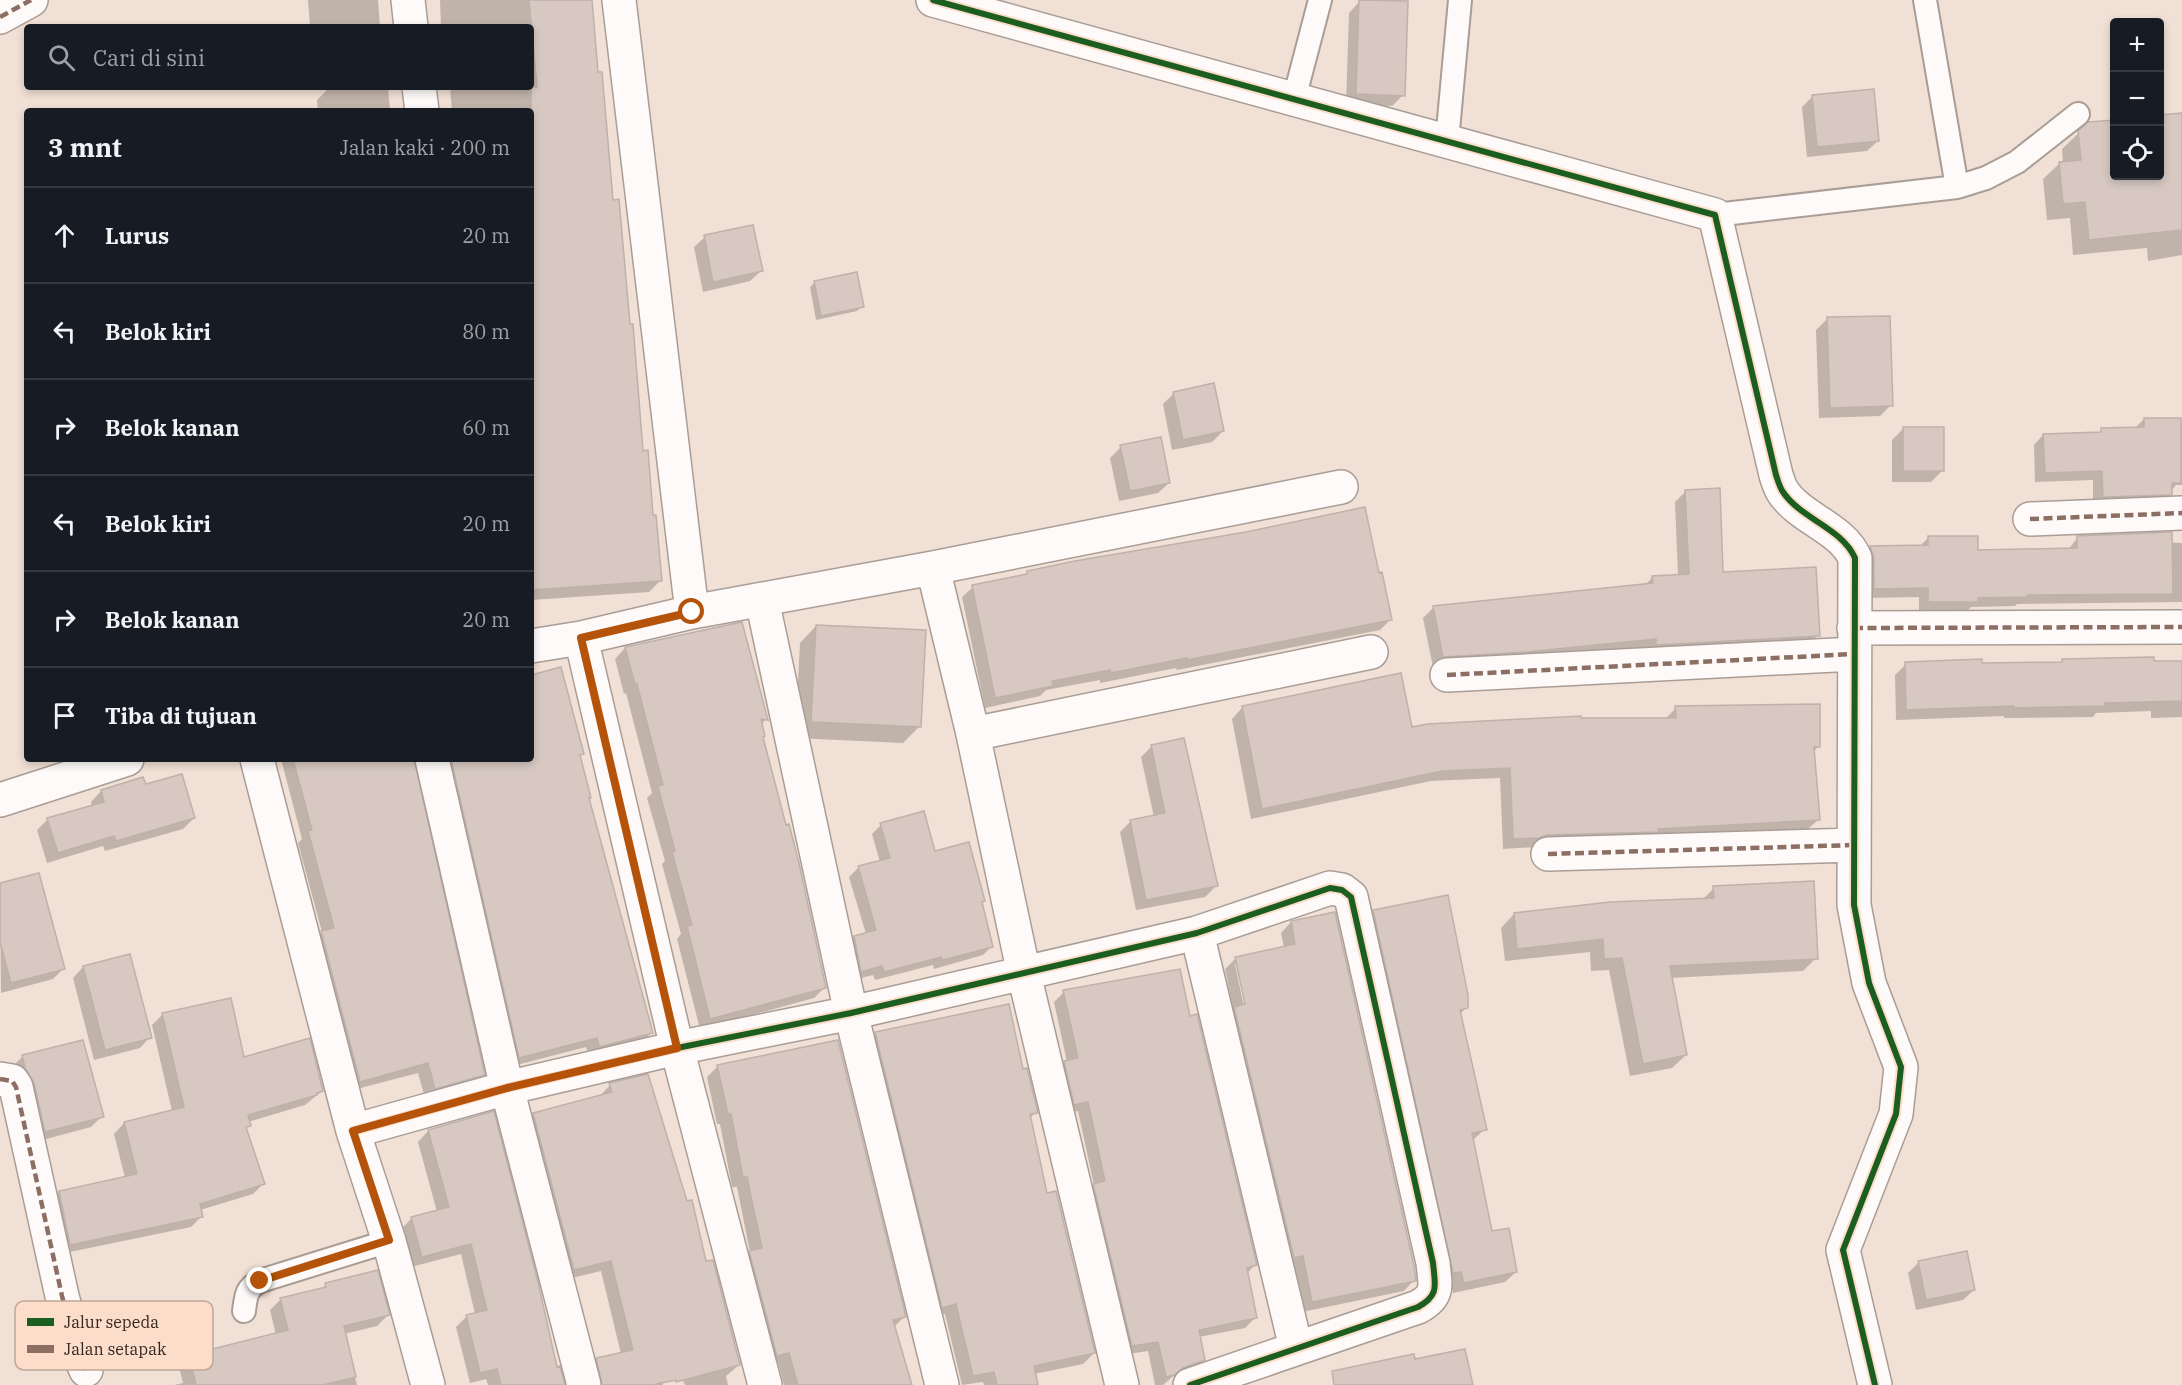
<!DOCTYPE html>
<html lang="id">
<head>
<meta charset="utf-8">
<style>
  :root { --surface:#171b24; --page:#20242c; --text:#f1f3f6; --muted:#9ea1a6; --line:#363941 }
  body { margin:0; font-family:"IBM Plex Serif",serif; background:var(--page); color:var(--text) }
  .controls { position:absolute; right:18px; top:18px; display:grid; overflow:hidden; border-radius:6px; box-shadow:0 3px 9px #0003 }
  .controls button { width:54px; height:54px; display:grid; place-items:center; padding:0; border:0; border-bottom:2px solid var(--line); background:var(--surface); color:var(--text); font:30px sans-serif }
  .stop { position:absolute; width:18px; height:18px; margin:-14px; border:4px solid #b45309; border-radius:50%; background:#fff }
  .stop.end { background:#b45309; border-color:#fff; box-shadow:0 2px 6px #0008 }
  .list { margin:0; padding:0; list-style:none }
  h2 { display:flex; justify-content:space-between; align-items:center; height:78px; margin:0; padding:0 24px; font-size:26px }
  h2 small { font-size:20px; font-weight:400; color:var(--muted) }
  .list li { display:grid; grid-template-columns:39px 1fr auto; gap:18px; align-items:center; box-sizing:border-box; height:96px; padding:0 24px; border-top:2px solid var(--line) }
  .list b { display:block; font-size:22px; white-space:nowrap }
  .list em { font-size:20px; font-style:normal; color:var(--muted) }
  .icon { flex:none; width:33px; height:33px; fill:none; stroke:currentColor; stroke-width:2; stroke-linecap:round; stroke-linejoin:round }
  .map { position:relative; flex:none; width:2182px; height:1385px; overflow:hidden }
  .search { position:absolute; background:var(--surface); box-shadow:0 3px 9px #0003; left:24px; top:24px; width:510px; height:66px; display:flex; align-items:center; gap:15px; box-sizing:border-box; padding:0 21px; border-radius:6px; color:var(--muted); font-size:22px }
  .panel { position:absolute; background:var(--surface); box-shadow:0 3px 9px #0003; left:24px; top:108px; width:510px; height:654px; border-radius:6px }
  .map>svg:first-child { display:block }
  .shadow { fill:#0003; fill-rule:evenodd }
  .building { fill:#d7c9c2; stroke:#bfb1aa; stroke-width:1.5 }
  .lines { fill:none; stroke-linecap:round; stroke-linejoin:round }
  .lane-casing { stroke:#aa9d95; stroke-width:26 }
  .street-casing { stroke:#aa9d95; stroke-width:36 }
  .lane { stroke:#fdfaf9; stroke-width:22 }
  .street { stroke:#fdfaf9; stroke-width:33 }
  .quiet { stroke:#8d6e63; stroke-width:4.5; stroke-dasharray:9 4.5; stroke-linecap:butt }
  .cycleway-casing { stroke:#fcddca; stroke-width:10 }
  .cycleway { stroke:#1b5e20; stroke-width:6 }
  .route { stroke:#b45309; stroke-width:8 }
  .key { fill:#fcddca; stroke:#c0a697; stroke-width:1.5 }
  .key-label { font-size:16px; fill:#332721 }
</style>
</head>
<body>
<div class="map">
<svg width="2182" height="1385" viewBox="0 0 2182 1385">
  <rect width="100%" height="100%" fill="#f1e0d5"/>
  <path class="shadow" d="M308 0H378L380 27H310Z
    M440 0H590L641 452 660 581 649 592 531 600V111H452L450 87H531V27H441Z
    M1359 2 1403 95 1392 106 1346 105 1349 13Z
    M326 87H388L390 111H318L317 100 327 90Z
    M1813 96 1878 141 1867 151 1807 157 1802 107Z
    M2182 115V255L2148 261 2147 248 2073 255 2070 218 2047 220 2043 179 2060 163H2063L2062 149 2079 133 2114 176H2160V117Z
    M705 237 761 271 750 281 703 292 694 247Z
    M815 282 862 306 857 311 816 320 810 287Z
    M1827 319 1891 405 1880 416 1819 418 1816 330Z
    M1174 393 1223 431 1212 442 1172 450 1163 404Z
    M2144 419 2182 424V485H2176L2161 504 2093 506V480L2035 482 2034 445 2043 435 2098 433 2102 430 2134 429Z
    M1903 429 1942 471 1931 482H1892V440Z
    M1121 447 1169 483 1158 493 1119 501 1110 458Z
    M1686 491 1722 573 1818 635 1807 646 1433 667 1423 618 1434 607 1645 585 1653 577 1678 576 1675 502Z
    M1929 537 1977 552 2068 550 2078 537 2182 543V602L2017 604 2015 606 1971 607 1966 612H1919V597L1864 598 1861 557 1870 548 1919 547Z
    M1028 572 1378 575 1391 619 1380 630 1177 670 1176 668 1100 683V680L1046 690 1040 696 985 708 962 597 973 587 1023 577Z
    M740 624 766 719 761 725 762 738 825 987 814 998 700 1029 677 939 681 934 662 864 665 861 647 798 652 793 626 693 624 694 615 659 625 648Z
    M816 626 919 727 903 743 795 738 800 643Z
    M2063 660 2182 662V717L2151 718V711L2096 713 2093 717 2004 718V716L1896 720 1895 675 1906 664 2060 663Z
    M531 677 583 753 579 757 588 799 652 1032 641 1043 589 1057 586 1047 509 1067 436 759H531Z
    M1242 708 1411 728 1579 720H1664L1676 708 1819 746 1813 752 1818 820 1807 830 1503 849 1500 778 1431 781 1251 819 1232 719Z
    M1152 746 1216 886 1205 897 1136 910 1120 832 1131 821 1154 817 1141 757Z
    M281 759H412L483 1074 472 1085 425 1098 418 1073 349 1091 311 943 322 932 298 843 302 839Z
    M145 786 194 818 183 829 105 851 103 846 47 863 37 830 48 819 92 807 91 802 101 791Z
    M881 825 980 903 992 946 983 955 934 969 933 965 875 980 873 975 853 980 845 946 854 937 866 934 849 877 858 868 880 862 872 834Z
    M0 885 64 968 53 979 1 993Z
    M1714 888 1816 958 1803 971 1670 978 1686 1055 1672 1068 1630 1076 1609 970 1591 971 1590 952 1505 961 1501 928 1514 914 1702 900Z
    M1374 912 1467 1007 1460 1014 1485 1129 1472 1141 1491 1233 1516 1272 1505 1282 1453 1293 1363 922Z
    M1291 922 1414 1280 1404 1291 1302 1312 1224 1019 1233 1009 1225 969 1236 958 1284 948 1281 933ZM1235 964H1238L1248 1012H1245Z
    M83 967 150 1037 140 1048 94 1060 73 978Z
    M1064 992 1188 1017 1255 1265 1246 1274 1256 1317 1245 1328 1199 1337 1204 1359 1193 1370 1172 1377 1163 1385H1155L1148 1351 1122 1355 1084 1195 1094 1185 1078 1111 1064 1114 1054 1072 1067 1062 1054 1002Z
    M163 1014 243 1059 322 1091 305 1105 248 1122 249 1125 245 1129 263 1184 253 1194 200 1210 201 1217 191 1227 60 1254 49 1203 59 1192 125 1178 114 1134 124 1123 172 1111 152 1025Z
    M876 1034 1022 1071 1036 1112 1030 1118 1046 1195 1094 1353 1083 1364 1034 1374 1036 1385H984L983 1382 962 1385 945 1314 932 1318 865 1044Z
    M23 1056 102 1116 91 1127 35 1142 12 1067Z
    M718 1066 904 1317 894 1327 910 1385H784L778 1363 766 1366 739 1263 750 1252 737 1187H732L720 1124H717L707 1077Z
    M610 1085 705 1263 739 1365 726 1376 728 1385H685L672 1355 657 1360 663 1385H590L586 1371 597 1360 621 1354 601 1271 563 1280 523 1125 534 1114 600 1096Z
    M428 1131 556 1369 563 1385H488L486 1379 470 1383 456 1327 467 1316 475 1314 461 1254 411 1267 401 1229 412 1218 437 1212 418 1142Z
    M1919 1262 1974 1290 1963 1300 1916 1310 1908 1273Z
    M326 1285 388 1315 377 1326 344 1334 357 1385H174L183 1383 179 1367 189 1356 276 1335 270 1310 281 1299 320 1290Z"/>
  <path class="building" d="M529 0H592L598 72H602L613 200 619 199 630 324H633L643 451 648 450 653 515H656L662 581 531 590V87H537Z
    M1359 0 1408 1 1405 96 1356 94Z
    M1874 89 1879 141 1817 147 1812 95Z
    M2182 113V230L2089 240 2085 202 2063 204 2059 162 2081 160 2078 131 2088 122 2115 120V176H2160V115Z
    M753 225 763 271 713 282 704 235Z
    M857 272 864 307 821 316 814 281Z
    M1890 316 1893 406 1830 408 1827 317Z
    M1214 383 1224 431 1183 440 1173 392Z
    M2144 418H2181V483H2172V495L2103 497 2102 471 2045 473 2043 434 2101 432V428L2144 427Z
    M1903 427H1944V471H1903Z
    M1161 437 1170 483 1130 491 1120 445Z
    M1720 488 1723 572 1816 567 1820 636 1656 645V639L1526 652 1443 657 1433 606 1653 583 1652 576 1689 574 1685 490Z
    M1365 507 1379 573 1382 572 1392 620 1187 660V658L1111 673 1110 670 1052 681 1053 686 995 698 972 585 1027 574V571L1075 561 1246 532Z
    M2172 532 2173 594 2027 595V597L1978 598V602H1928V588L1874 589V558L1870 546 1928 545V536H1978V550L2077 548V536Z
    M742 622 768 720 761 719 765 736 763 737 786 825 789 824 799 863 826 988 710 1019 687 926 692 925 672 852 675 851 658 786 663 785 637 684H635L625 647Z
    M816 625 926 630 921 727 811 722Z
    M2154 657V661H2182V701L2105 703V706L2014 708V706L1906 710 1905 662 1982 659V663L2062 662V659Z
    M561 667 584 754 580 755 591 798H589L653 1033 599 1047 597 1038 519 1058 451 759H531V675Z
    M1401 673 1412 727 1427 724 1581 716V718H1676L1675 706 1820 704V747H1814L1820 820 1658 829 1659 832 1547 835 1539 838 1513 839 1510 768 1442 771 1262 809 1242 706Z
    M1184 738 1218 886 1146 900 1130 820 1165 813 1151 745Z
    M293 759H414L485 1075 435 1089 428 1063 360 1082 321 931 334 928 308 831 312 830Z
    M182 774 195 818 116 841 114 836 58 853 47 818 104 802 101 790 143 777 146 784Z
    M924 811 935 851 969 842 985 901 982 902 993 947 943 960 941 957 884 972 882 966 861 972 854 936 876 930 858 866 890 858 880 823Z
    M39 873 65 969 11 983 0 942V883Z
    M1814 881 1818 959 1670 966 1687 1055 1643 1064 1622 958 1604 959 1603 939 1517 949 1514 913 1610 902 1714 898 1713 886Z
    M1448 895 1468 995V1008L1460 1010 1487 1130 1472 1133 1492 1231 1509 1228 1517 1272 1464 1283 1461 1272 1453 1273 1373 910Z
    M1335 912 1414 1266 1416 1281 1312 1302 1303 1256 1294 1258 1234 1007 1245 1004 1235 957 1295 944 1291 921Z
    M130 954 152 1038 105 1050 83 966Z
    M1180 969 1190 1016 1197 1014 1257 1265 1247 1268 1257 1318 1199 1330 1205 1360 1183 1368 1174 1375 1166 1377 1158 1342 1132 1346 1093 1184 1105 1181 1088 1102 1074 1105 1064 1061 1078 1058 1063 990Z
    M231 998 244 1057 310 1038 323 1091 317 1093V1095L248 1115 251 1126 246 1127 265 1184 200 1204 203 1217 70 1245 59 1191 137 1174 124 1122 184 1107 162 1013Z
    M1009 1004 1023 1069 1027 1068 1038 1113 1030 1114 1047 1193 1056 1191 1095 1353 1034 1366 1038 1385H997L994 1372 973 1376 956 1304 942 1308 875 1032Z
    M83 1040 104 1117 45 1132 34 1083 25 1068 22 1055Z
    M838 1040 906 1317 893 1320 912 1385H798L789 1353 777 1356 749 1251 762 1248 747 1177H743L731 1114H728L717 1065Z
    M648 1074 687 1201 692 1200 706 1261 713 1260 740 1365 676 1382V1380L652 1385H602L596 1358 633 1350 611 1261 574 1270 533 1113 612 1092 609 1083Z
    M494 1111 537 1278 557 1367 560 1366 565 1385H501L497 1369 480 1373 466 1315 487 1310 471 1244 422 1257 411 1217 449 1207 428 1130Z
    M1967 1251 1975 1290 1926 1300 1918 1261Z
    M378 1270 390 1315 344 1326 356 1377 323 1385H196L189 1355 288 1330 280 1298 326 1287 325 1283Z
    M1465 1349 1473 1385H1334L1332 1371 1414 1354 1415 1359Z"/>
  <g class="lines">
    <defs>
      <path id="lane" d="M1925 0 1957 187
        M1294 99 1320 0
        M1447 141 1460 0
        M1715 215 1957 187 1986 178 2017 162 2078 114
        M244 1311C246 1296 246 1288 260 1281L389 1241"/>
      <path id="street" d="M408 0 411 27
        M619 0 692 612
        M933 0 1715 215 1776 475C1778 481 1780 488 1783 492 1801 519 1842 528 1855 558L1854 905 1869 983 1901 1067 1896 1114 1843 1250 1875 1385
        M0 17 31 0
        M419 87 422 111
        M2030 519 2182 513
        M933 568 973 734 1024 974 1122 1385
        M762 600 851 1013 942 1385
        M1854 628 2182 627
        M581 638 677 1048 765 1385
        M531 646 581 638 692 612 933 568 1341 487
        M1447 675 1854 654
        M973 734 1371 652
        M257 759 353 1131 389 1241 428 1385
        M432 759 507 1088 584 1385
        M0 800 127 759
        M1548 854 1854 845
        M1197 933 1296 1348
        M0 1079 12 1081 16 1087 62 1296 76 1348 86 1370
        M353 1131 507 1088 677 1048 851 1013 1197 933 1330 888 1342 890 1351 897 1433 1263C1435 1285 1440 1295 1418 1307L1190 1385"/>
    </defs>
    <use href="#lane" class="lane-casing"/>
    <use href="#street" class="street-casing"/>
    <use href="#lane" class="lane"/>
    <use href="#street" class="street"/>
    <path class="quiet" d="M0 17 31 0
      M2030 519 2182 513
      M1854 628 2182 627
      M1447 675 1854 654
      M1548 854 1854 845
      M0 1079 12 1081 16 1087 62 1296 76 1348 86 1370"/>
    <defs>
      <path id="cycleway" d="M933 0 1715 215 1776 475C1778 481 1780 488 1783 492 1801 519 1842 528 1855 558L1854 905 1869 983 1901 1067 1896 1114 1843 1250 1875 1385
        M353 1131 507 1088 677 1048 851 1013 1197 933 1330 888 1342 890 1351 897 1433 1263C1435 1285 1440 1295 1418 1307L1190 1385"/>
    </defs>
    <use href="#cycleway" class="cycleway-casing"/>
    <use href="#cycleway" class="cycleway"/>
  </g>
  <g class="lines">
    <path class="route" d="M260 1281 389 1240 353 1131 507 1088 677 1048 581 638 692 612"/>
  </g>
  <rect x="15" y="1301" width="198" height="69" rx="9" class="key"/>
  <rect x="27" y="1318" width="27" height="8" fill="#1b5e20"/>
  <rect x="27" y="1345" width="27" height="8" fill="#8d6e63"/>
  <g class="key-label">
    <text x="64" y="1328">Jalur sepeda</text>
    <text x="64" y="1355">Jalan setapak</text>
  </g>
</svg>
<div class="controls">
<button>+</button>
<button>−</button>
<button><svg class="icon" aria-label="locate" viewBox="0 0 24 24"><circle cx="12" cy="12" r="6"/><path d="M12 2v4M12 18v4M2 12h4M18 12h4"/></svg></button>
</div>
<div class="stop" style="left:692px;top:612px"></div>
<div class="stop end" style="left:260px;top:1281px"></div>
<div class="search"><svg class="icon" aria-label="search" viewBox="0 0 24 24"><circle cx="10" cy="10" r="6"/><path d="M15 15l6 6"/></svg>Cari di sini</div>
<section class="panel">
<h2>3 mnt<small>Jalan kaki · 200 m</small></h2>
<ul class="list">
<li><svg class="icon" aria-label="ahead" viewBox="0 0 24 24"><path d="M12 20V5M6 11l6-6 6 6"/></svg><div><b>Lurus</b></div><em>20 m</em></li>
<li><svg class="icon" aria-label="left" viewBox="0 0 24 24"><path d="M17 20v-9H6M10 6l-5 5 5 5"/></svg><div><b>Belok kiri</b></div><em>80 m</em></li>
<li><svg class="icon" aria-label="right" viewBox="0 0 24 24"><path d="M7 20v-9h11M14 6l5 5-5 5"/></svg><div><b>Belok kanan</b></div><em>60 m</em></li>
<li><svg class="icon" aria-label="left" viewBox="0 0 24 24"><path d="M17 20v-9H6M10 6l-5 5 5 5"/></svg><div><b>Belok kiri</b></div><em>20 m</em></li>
<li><svg class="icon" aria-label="right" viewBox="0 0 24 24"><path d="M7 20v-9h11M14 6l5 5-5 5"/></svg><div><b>Belok kanan</b></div><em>20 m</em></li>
<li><svg class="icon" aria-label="arrive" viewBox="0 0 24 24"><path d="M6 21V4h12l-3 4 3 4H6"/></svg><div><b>Tiba di tujuan</b></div></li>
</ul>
</section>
</div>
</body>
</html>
